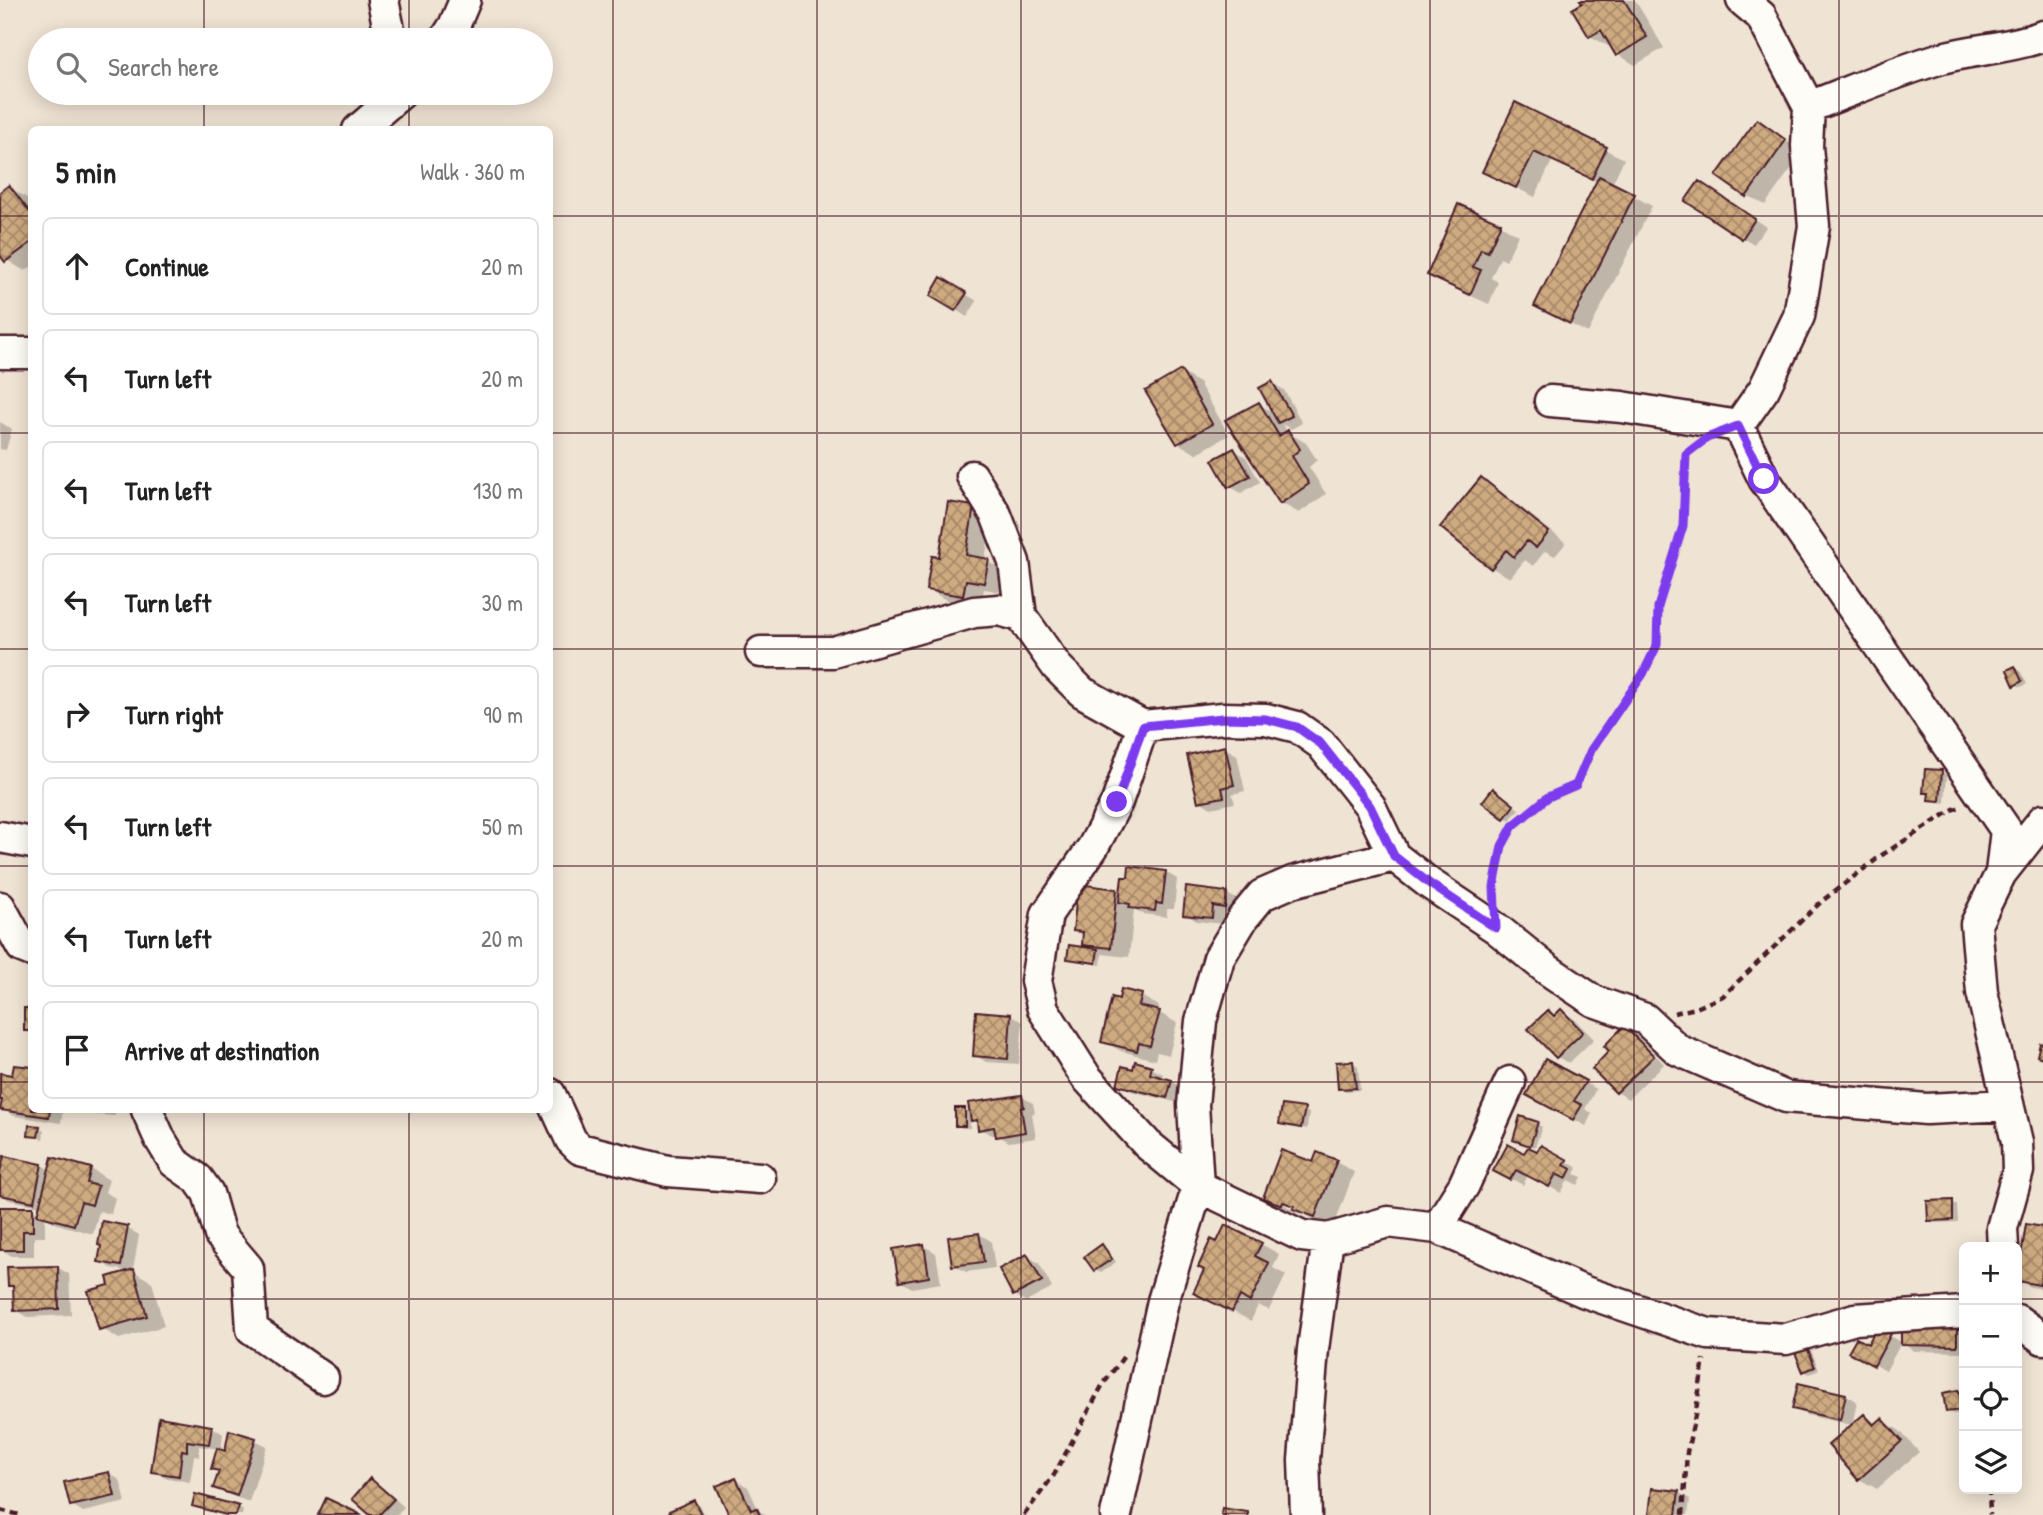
<!DOCTYPE html>
<html lang="en">
<head>
<meta charset="utf-8">
<style>
  :root { --surface:#fff; --page:#f2f2f2; --text:#222; --muted:#767676; --line:#e0e0e0 }
  body { margin:0; font-family:"Patrick Hand",sans-serif; background:var(--page); color:var(--text) }
  .controls { position:absolute; right:21px; bottom:21px; display:grid; overflow:hidden; border-radius:10px; box-shadow:0 4px 18px #0003 }
  .controls button { width:63px; height:63px; display:grid; place-items:center; padding:0; border:0; border-bottom:2px solid var(--line); background:var(--surface); color:var(--text); font:35px sans-serif }
  .stop { position:absolute; width:21px; height:21px; margin:-16px; border:5px solid #7c3aed; border-radius:50%; background:#fff }
  .stop.end { background:#7c3aed; border-color:#fff; box-shadow:0 2px 7px #0008 }
  .list { margin:0; padding:0; list-style:none }
  h2 { display:flex; justify-content:space-between; align-items:center; height:91px; margin:0; padding:0 28px; font-size:30px }
  h2 small { font-size:23px; font-weight:400; color:var(--muted) }
  .list li { display:grid; grid-template-columns:46px 1fr auto; gap:21px; align-items:center; box-sizing:border-box; height:98px; margin:0 14px 14px; padding:0 14px; border:2px solid var(--line); border-radius:10px }
  .list b { display:block; font-size:26px; white-space:nowrap }
  .list em { font-size:23px; font-style:normal; color:var(--muted) }
  .icon { flex:none; width:38px; height:38px; fill:none; stroke:currentColor; stroke-width:2; stroke-linecap:round; stroke-linejoin:round }
  .map { position:relative; flex:none; width:2043px; height:1515px; overflow:hidden }
  .search { position:absolute; background:var(--surface); box-shadow:0 4px 18px #0003; left:28px; top:28px; width:525px; height:77px; display:flex; align-items:center; gap:18px; box-sizing:border-box; padding:0 24px; border-radius:38px; color:var(--muted); font-size:26px }
  .panel { position:absolute; background:var(--surface); box-shadow:0 4px 18px #0003; left:28px; top:126px; width:525px; height:987px; border-radius:10px }
  .map>svg:first-child { display:block }
  .shadow { fill:#0003; fill-rule:evenodd }
  .building { fill:url(#building-cross-hatch); stroke:#4a1f2b; stroke-width:2 }
  .lines { fill:none; stroke-linecap:round; stroke-linejoin:round }
  .minor-casing { stroke:#4a1f2b; stroke-width:35 }
  .path { stroke:#4a1f2b; stroke-width:4.5; stroke-dasharray:7 5; stroke-linecap:butt }
  .minor { stroke:#fdfcf7; stroke-width:30 }
  .route { stroke:#7c3aed; stroke-width:9 }
  .grid { fill:none; stroke:#4a1f2b; stroke-width:2; stroke-opacity:0.55 }
</style>
</head>
<body>
<div class="map">
<svg width="2043" height="1515" viewBox="0 0 2043 1515">
  <defs>
    <pattern id="building-cross-hatch" width="8" height="8" patternUnits="userSpaceOnUse" patternTransform="scale(1.75)"><rect width="8" height="8" fill="#ceaa80"/><path d="M0 0l8 8M0 8l8-8" fill="none" stroke="#a98a69"/></pattern>
  </defs>
  <rect width="100%" height="100%" fill="#efe3d3"/>
  <filter id="ink" filterUnits="userSpaceOnUse"><feTurbulence type="fractalNoise" baseFrequency=".0143" numOctaves="2"/><feDisplacementMap in="SourceGraphic" scale="14" xChannelSelector="R" yChannelSelector="G"/><feConvolveMatrix kernelMatrix="1 2 1 2 8 2 1 2 1" color-interpolation-filters="sRGB"/></filter>
  <g filter="url(#ink)">
    <path class="shadow" d="M1582 0H1635L1664 48 1635 65 1617 54 1611 45 1608 46 1590 36Z
      M1516 105 1624 159 1612 184 1652 206 1588 333 1554 316 1598 182 1552 161 1535 197 1502 181Z
      M1758 122 1803 152 1765 205 1747 195Z
      M9 187 27 198 32 204V266L25 271 5 259 3 261 0 259V194Z
      M1711 190 1766 227 1754 244 1743 238Z
      M1500 225 1518 235 1506 261 1500 258 1491 278 1498 282 1489 304 1447 285 1429 275Z
      M942 280 977 301 967 317 932 295Z
      M1181 372 1199 383 1229 435 1196 454 1178 443Z
      M1272 383 1284 390 1302 423 1291 429 1282 424 1287 432 1306 443 1317 460 1309 467 1326 494 1299 513 1281 503 1259 404 1275 414Z
      M0 422 12 429 6 450 0 449Z
      M1234 450 1246 457 1260 482 1241 493 1229 486Z
      M1481 479 1499 490 1566 543 1555 556 1545 551 1533 566 1525 560 1510 578 1492 568 1442 527Z
      M974 508 992 518 985 560 1006 571 1002 592 984 589 981 606 946 600 928 589 941 559Z
      M2015 668 2020 671 2027 684 2021 687 2015 684Z
      M1225 748 1237 755 1245 791 1232 794 1235 803 1211 808 1200 801Z
      M1942 772 1947 775 1945 803 1935 802 1925 792Z
      M1498 794 1519 809 1510 820 1505 817Z
      M1165 872 1177 879 1174 909H1167V917L1143 914 1134 909 1129 957 1102 954 1101 965 1075 961 1069 958 1095 950 1083 944 1084 936 1075 930 1117 890 1122 893Z
      M1226 893 1238 900 1236 913 1225 912 1223 924 1197 921 1185 914Z
      M1141 996 1159 1006 1158 1012 1177 1023 1169 1055 1157 1052 1155 1060 1121 1051 1103 1041 1120 1001Z
      M1548 1012 1556 1017 1561 1012 1573 1018 1594 1039 1569 1063 1557 1057Z
      M1011 1015 1023 1022 1019 1064 986 1062 975 1055Z
      M1625 1028 1636 1035 1664 1064 1628 1099 1617 1092 1612 1051Z
      M1546 1062 1596 1089 1585 1109 1592 1113 1586 1126 1528 1094Z
      M1353 1063 1358 1066 1360 1090 1345 1091 1340 1088Z
      M1151 1068 1163 1074 1162 1079 1172 1081 1183 1088 1179 1103 1131 1091 1119 1084 1135 1072Z
      M0 1075 32 1110H63L61 1123 14 1116 2 1109 3 1102 0 1100Z
      M1022 1097 1033 1103 1035 1113 1032 1114 1036 1138 1009 1142 997 1135H992L980 1129 979 1124 970 1118V1128H962L957 1125 964 1110 972 1114Z
      M66 1110H115V1116L73 1113Z
      M1304 1110 1309 1113 1307 1129 1286 1126 1281 1123Z
      M1537 1124 1542 1127 1535 1147 1520 1142Z
      M39 1128 44 1131 43 1139 29 1135Z
      M1541 1147 1578 1168 1575 1174 1582 1177 1578 1185 1568 1180 1561 1193 1528 1175 1523 1185 1496 1170 1525 1155 1538 1154Z
      M5 1158 42 1165 50 1170 91 1169 109 1180 105 1192 115 1198 111 1214 99 1211 93 1234 57 1224 45 1217V1237H34V1256H12L0 1249V1209H33L39 1213 41 1206 9 1200 0 1194V1182Z
      M1336 1162 1354 1172 1334 1226 1313 1219 1301 1212V1214L1283 1208 1265 1197 1314 1164ZM1278 1197 1295 1207V1211L1276 1200Z
      M1952 1202 1957 1205 1958 1222 1935 1223 1929 1220Z
      M127 1228 139 1235 133 1271 152 1282 164 1326 119 1339 101 1328 112 1286 132 1272 111 1268 100 1261Z
      M2043 1229V1289L2030 1287 2018 1280Z
      M979 1234 991 1241 995 1268 966 1272 954 1265Z
      M1218 1244H1261L1279 1254 1273 1268 1286 1275 1269 1310 1258 1305 1251 1321 1195 1292Z
      M924 1246 936 1253 941 1283 912 1288 900 1281Z
      M1103 1246 1108 1250 1116 1262 1101 1273 1095 1270Z
      M1027 1256 1039 1263 1052 1288 1026 1302 1015 1295Z
      M57 1267 69 1274 71 1315 28 1317 16 1310 15 1288 10 1285Z
      M1956 1323 1964 1328V1352L1915 1351 1901 1343 1886 1371 1851 1351 1868 1347 1878 1329 1903 1343Z
      M1806 1346 1811 1350 1819 1370 1810 1374 1804 1371Z
      M1958 1392 1964 1395V1413L1953 1414 1947 1411Z
      M1846 1395 1857 1402 1852 1425 1806 1415 1794 1408Z
      M1864 1416 1878 1424 1882 1420 1900 1431 1919 1452 1877 1489 1859 1479Z
      M160 1419 212 1427 223 1434 221 1451 226 1453 255 1440 267 1446 249 1502 227 1494 215 1488 220 1472 213 1468 219 1449 199 1446V1457L194 1456 190 1482 165 1478 153 1471Z
      M108 1473 120 1480 126 1502 83 1512 72 1505Z
      M371 1480 382 1487 404 1507 397 1515H372Z
      M736 1480 748 1487 759 1511 766 1515H731Z
      M1678 1492 1690 1499 1688 1515H1651Z
      M694 1502 699 1505 704 1515H673L671 1512Z
      M194 1505 238 1507 243 1510 242 1515H225Z"/>
    <path class="building" d="M1580 0H1624L1647 37 1616 56 1601 30 1589 37 1572 9 1582 3Z
      M1515 102 1607 147 1592 179 1534 152 1516 188 1482 172Z
      M1757 119 1786 140 1746 197 1716 176Z
      M1599 176 1635 194 1570 324 1534 306Z
      M1699 181 1755 219 1742 239 1685 201Z
      M9 185 32 215V242L5 262 0 255V192Z
      M1458 204 1501 223 1488 252 1481 249 1473 267 1481 270 1470 295 1427 275Z
      M941 277 967 293 955 311 930 296Z
      M1181 370 1212 424 1177 444 1145 391Z
      M1272 381 1292 416 1278 423 1259 388Z
      M1259 402 1279 436 1288 430 1300 449 1292 456 1309 484 1280 504 1225 420Z
      M1234 448 1250 476 1228 488 1212 460Z
      M1481 477 1549 532 1536 548 1527 541 1514 557 1506 550 1491 569 1440 527Z
      M948 502 974 506 966 555 989 559 984 583 966 580 963 596 926 590 932 556 939 557Z
      M2015 666 2022 681 2014 686 2007 670Z
      M1225 746 1234 785 1222 788 1224 797 1198 802 1187 755Z
      M1925 769 1942 770 1940 801 1928 800 1929 793H1923Z
      M1493 788 1514 805 1504 819 1482 802Z
      M1129 866 1166 871 1162 904 1156 903 1155 911 1129 908 1130 904 1119 902 1122 877H1128Z
      M1078 884 1117 889 1111 948 1082 945 1083 932 1073 931Z
      M1186 887 1227 892 1225 908 1213 906 1212 918 1183 915Z
      M1069 945 1098 949 1096 963 1067 959Z
      M1121 989 1142 994 1139 1006 1160 1011 1150 1046 1139 1043 1137 1051 1101 1042 1112 997 1119 999Z
      M24 1008H32V1031H24Z
      M1561 1009 1583 1032 1556 1058 1528 1029 1548 1010 1554 1016Z
      M976 1011 1011 1014 1008 1059 973 1056Z
      M1624 1026 1654 1056 1616 1093 1592 1069 1609 1051 1604 1046Z
      M2040 1043 2043 1044V1058L2037 1056Z
      M1545 1059 1586 1081 1574 1101 1582 1105 1573 1120 1526 1095Z
      M1135 1061 1152 1066 1150 1074 1172 1080 1167 1098 1117 1085 1122 1066 1133 1069Z
      M1353 1061 1356 1088 1338 1089 1336 1062Z
      M14 1065 32 1067V1110H50L49 1117 0 1110 2 1100H0V1073L12 1075Z
      M1022 1095 1024 1107 1021 1108 1025 1132 996 1137 994 1127 978 1130 977 1120 971 1121 968 1103Z
      M1282 1105 1305 1108 1301 1128 1279 1124Z
      M955 1108H965V1126H955Z
      M1520 1116 1538 1122 1530 1146 1513 1140Z
      M29 1125 40 1126 38 1137 28 1136Z
      M1508 1144 1524 1153 1528 1147 1537 1151 1541 1145 1568 1160 1564 1165 1571 1169 1566 1179 1556 1174 1549 1187 1516 1170 1510 1180 1493 1171Z
      M1281 1150 1313 1162 1317 1152 1337 1160 1315 1217 1293 1209 1294 1206 1283 1202 1282 1205 1263 1198Z
      M4 1156 42 1164 34 1202 0 1195V1173Z
      M52 1157 91 1168 87 1183 98 1186 92 1205 81 1202 74 1225 37 1215Z
      M1953 1200V1220L1928 1221 1927 1201Z
      M0 1207H33V1231H23V1250H0Z
      M102 1221 128 1226 121 1266 98 1262 101 1246 98 1245Z
      M2026 1224 2043 1227V1265L2040 1285 2017 1281Z
      M1225 1225 1262 1243 1255 1256 1269 1263 1250 1302 1240 1296 1232 1312 1193 1293 1204 1270 1198 1267 1211 1239 1217 1242Z
      M979 1233 984 1262 952 1266 948 1237Z
      M924 1244 929 1277 899 1282 893 1249Z
      M1102 1244 1112 1259 1094 1271 1084 1257Z
      M1027 1254 1042 1281 1013 1296 999 1269Z
      M58 1266 59 1309 14 1311 13 1286H8L7 1267Z
      M134 1269 147 1316 99 1330 88 1291 109 1285 107 1277Z
      M1901 1321H1957V1346L1901 1345Z
      M1877 1327 1891 1334 1874 1366 1848 1352 1856 1338 1868 1344Z
      M1806 1345 1815 1367 1803 1372 1794 1350Z
      M1798 1383 1846 1394 1840 1420 1792 1409Z
      M1959 1390 1962 1410 1946 1412 1943 1393Z
      M1864 1414 1874 1425 1882 1418 1902 1441 1858 1480 1828 1445Z
      M159 1417 212 1426 209 1444 187 1441V1451L182 1450 179 1476 151 1472Z
      M229 1430 256 1438 237 1496 213 1488 219 1471 211 1469 217 1448 225 1451Z
      M109 1472 115 1496 70 1506 64 1482Z
      M370 1478 394 1499 379 1515H370L352 1499Z
      M736 1478 751 1510 757 1508 760 1515H729L716 1486Z
      M1652 1488 1679 1491 1676 1515H1649Z
      M195 1494 239 1506 236 1515H226L192 1506Z
      M326 1498 362 1515H318Z
      M694 1500 701 1514 671 1515 669 1511Z
      M1222 1508 1248 1512V1515H1221Z"/>
    <g class="lines">
      <defs>
        <path id="minor" d="M383 0 391 40
          M445 40 454 26 465 0
          M1809 107C1853 90 1897 71 1942 58 1975 49 2011 48 2043 36
          M358 130 401 93
          M0 353H32
          M1550 401 1622 407 1738 426
          M1738 426 1764 479 2006 830 2001 873 1976 924 1982 992 2017 1142 2018 1171 2002 1228 2003 1247
          M1738 426 1764 389 1799 316 1814 226 1807 146 1809 107 1761 16 1742 0
          M972 476 996 515 1014 562 1021 616
          M761 652H833L974 612 999 610 1021 616 1057 667 1082 692 1143 726 1223 718 1266 719 1297 727 1321 744 1370 806 1394 856 1430 884 1496 928 1548 970 1594 1001 1645 1019 1678 1050 1786 1097 1926 1109 2008 1105
          M1143 726 1117 802 1093 847 1047 914 1036 981 1043 1009 1086 1077 1147 1144 1198 1186 1302 1236 1328 1239 1388 1222 1437 1228 1585 1292 1708 1334 1786 1339 1855 1319 1964 1312
          M0 837 32 843
          M2002 872 2043 820
          M0 907 22 947 32 951
          M550 1094 571 1140 580 1149 668 1171 760 1178
          M147 1110 160 1139 174 1162 198 1179 208 1193 220 1235 248 1268 252 1329 323 1378
          M1437 1228 1464 1185 1510 1082
          M2017 1320 2043 1339
          M1116 1515 1163 1301 1198 1186 1193 1105 1201 1021 1219 958 1243 918 1262 895 1292 882 1394 856
          M1306 1515 1304 1460 1313 1349 1328 1239"/>
      </defs>
      <use href="#minor" class="minor-casing"/>
      <path class="path" d="M1495 896 1494 887 1502 846 1513 826 1547 798 1576 785 1591 750 1644 674 1657 645 1658 607 1683 526 1686 454 1699 444
        M1674 1013 1696 1008 1723 996 1822 901 1882 855 1954 809 1962 807
        M1989 1489 1990 1515
        M0 1510 20 1515
        M1024 1515 1054 1475 1102 1386 1124 1356
        M1683 1515 1687 1452 1696 1411 1704 1359"/>
      <use href="#minor" class="minor"/>
    </g>
  </g>
  <g class="lines" filter="url(#ink)">
    <path class="route" d="M1117 802 1143 726 1223 718 1266 719 1297 727 1321 744 1370 806 1394 856 1430 884 1496 928 1494 887 1502 846 1513 826 1548 797 1576 785 1591 750 1643 674 1657 645 1658 607 1683 526 1686 454 1707 438 1738 426 1764 479"/>
  </g>
  <path class="grid" d="M204 0V40M409 0V40M613 0V1515M817 0V1515M1021 0V1515M1226 0V1515M1430 0V1515M1634 0V1515M1839 0V1515M204 93V130M409 93V130M0 216H32M550 216H2043M0 433H32M550 433H2043M0 649H32M550 649H2043M0 866H32M550 866H2043M0 1082H32M550 1082H2043M204 1110V1515M409 1110V1515M0 1299H1964M2017 1299H2043"/>
</svg>
<div class="controls">
<button>+</button>
<button>−</button>
<button><svg class="icon" aria-label="locate" viewBox="0 0 24 24"><circle cx="12" cy="12" r="6"/><path d="M12 2v4M12 18v4M2 12h4M18 12h4"/></svg></button>
<button><svg class="icon" aria-label="layers" viewBox="0 0 24 24"><path d="M12 4l9 5-9 5-9-5zM3 14l9 5 9-5"/></svg></button>
</div>
<div class="stop" style="left:1764px;top:479px"></div>
<div class="stop end" style="left:1117px;top:802px"></div>
<div class="search"><svg class="icon" aria-label="search" viewBox="0 0 24 24"><circle cx="10" cy="10" r="6"/><path d="M15 15l6 6"/></svg>Search here</div>
<section class="panel">
<h2>5 min<small>Walk · 360 m</small></h2>
<ul class="list">
<li><svg class="icon" aria-label="ahead" viewBox="0 0 24 24"><path d="M12 20V5M6 11l6-6 6 6"/></svg><div><b>Continue</b></div><em>20 m</em></li>
<li><svg class="icon" aria-label="left" viewBox="0 0 24 24"><path d="M17 20v-9H6M10 6l-5 5 5 5"/></svg><div><b>Turn left</b></div><em>20 m</em></li>
<li><svg class="icon" aria-label="left" viewBox="0 0 24 24"><path d="M17 20v-9H6M10 6l-5 5 5 5"/></svg><div><b>Turn left</b></div><em>130 m</em></li>
<li><svg class="icon" aria-label="left" viewBox="0 0 24 24"><path d="M17 20v-9H6M10 6l-5 5 5 5"/></svg><div><b>Turn left</b></div><em>30 m</em></li>
<li><svg class="icon" aria-label="right" viewBox="0 0 24 24"><path d="M7 20v-9h11M14 6l5 5-5 5"/></svg><div><b>Turn right</b></div><em>90 m</em></li>
<li><svg class="icon" aria-label="left" viewBox="0 0 24 24"><path d="M17 20v-9H6M10 6l-5 5 5 5"/></svg><div><b>Turn left</b></div><em>50 m</em></li>
<li><svg class="icon" aria-label="left" viewBox="0 0 24 24"><path d="M17 20v-9H6M10 6l-5 5 5 5"/></svg><div><b>Turn left</b></div><em>20 m</em></li>
<li><svg class="icon" aria-label="arrive" viewBox="0 0 24 24"><path d="M6 21V4h12l-3 4 3 4H6"/></svg><div><b>Arrive at destination</b></div></li>
</ul>
</section>
</div>
</body>
</html>
